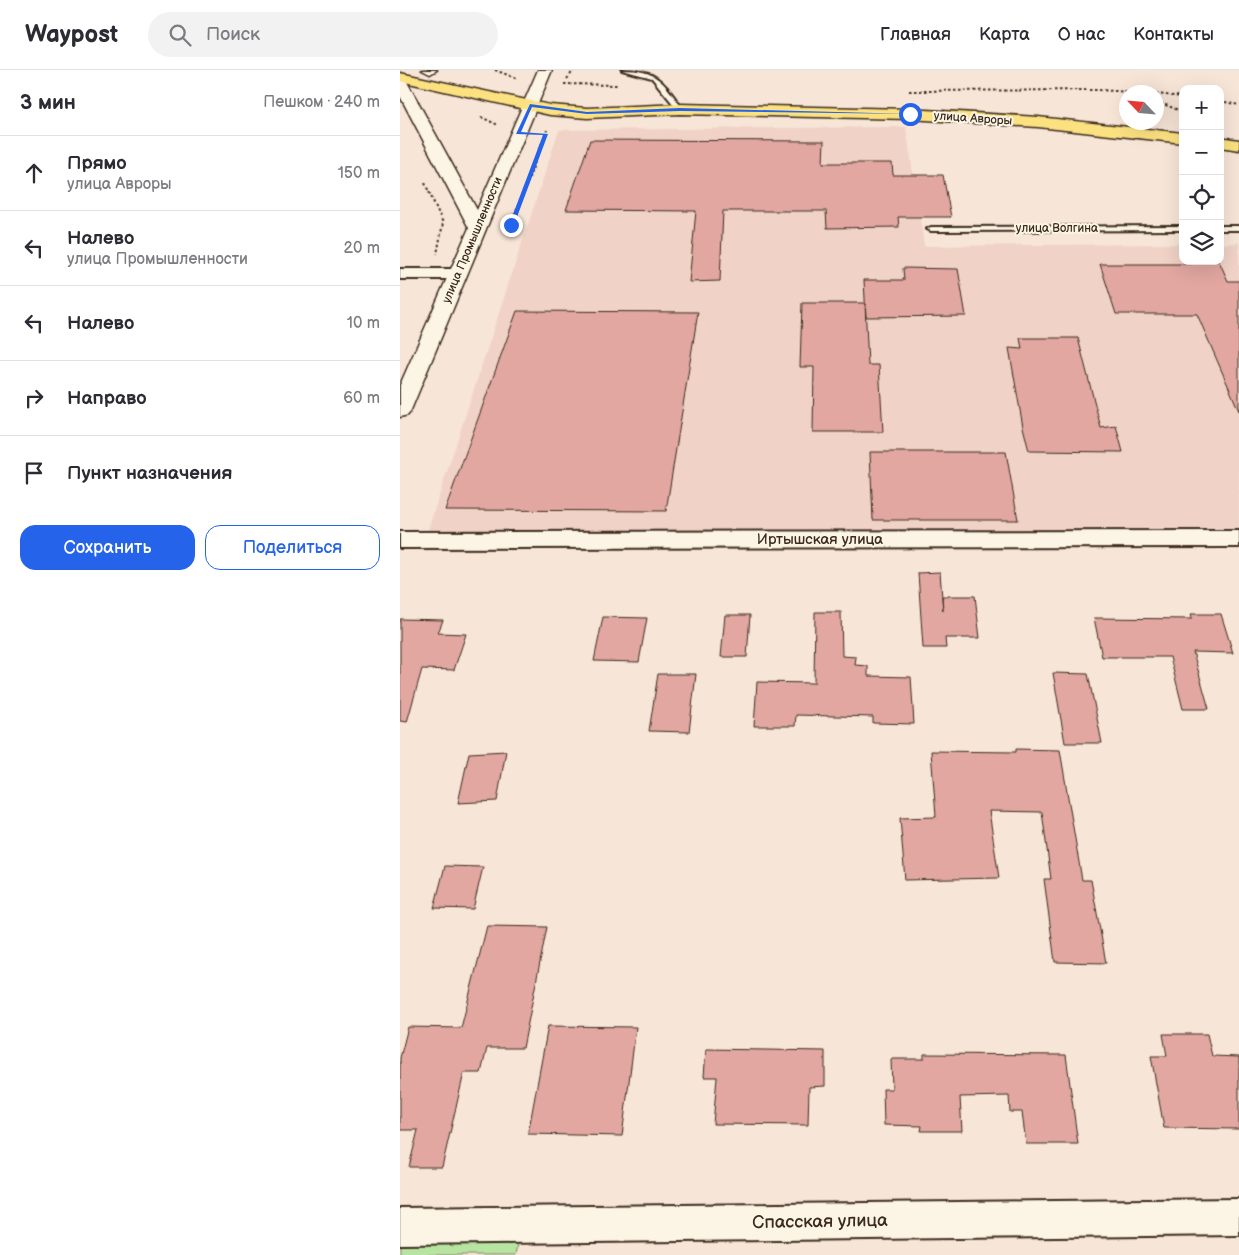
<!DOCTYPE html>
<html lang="ru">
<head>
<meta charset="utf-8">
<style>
  :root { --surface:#fff; --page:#f2f2f3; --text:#2b2b33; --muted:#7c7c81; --line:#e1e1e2; --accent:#2563eb }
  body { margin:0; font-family:"Balsamiq Sans",sans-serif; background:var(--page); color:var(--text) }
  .controls { position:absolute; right:15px; top:15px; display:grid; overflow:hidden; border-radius:10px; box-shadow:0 5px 20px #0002 }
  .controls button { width:45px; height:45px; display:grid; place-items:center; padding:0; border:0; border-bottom:1px solid var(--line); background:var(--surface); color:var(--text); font:25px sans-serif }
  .compass { position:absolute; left:719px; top:15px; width:45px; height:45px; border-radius:50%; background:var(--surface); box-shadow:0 5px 20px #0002; rotate:296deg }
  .stop { position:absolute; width:15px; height:15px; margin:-11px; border:4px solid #2563eb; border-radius:50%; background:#fff }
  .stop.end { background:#2563eb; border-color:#fff; box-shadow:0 1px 5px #0008 }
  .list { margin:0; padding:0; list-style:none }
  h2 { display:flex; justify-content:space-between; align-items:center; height:65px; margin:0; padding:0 20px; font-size:21px }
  h2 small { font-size:16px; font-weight:400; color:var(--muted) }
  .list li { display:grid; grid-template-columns:32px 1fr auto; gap:15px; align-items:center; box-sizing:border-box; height:75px; padding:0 20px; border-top:1px solid var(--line) }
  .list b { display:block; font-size:19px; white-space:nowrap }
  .list p { margin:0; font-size:16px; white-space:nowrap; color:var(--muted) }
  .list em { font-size:16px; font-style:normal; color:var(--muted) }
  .actions { display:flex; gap:10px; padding:15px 20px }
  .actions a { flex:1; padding:11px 0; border:1px solid var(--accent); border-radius:15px; text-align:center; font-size:18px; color:var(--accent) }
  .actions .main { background:var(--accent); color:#fff }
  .icon { flex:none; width:28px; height:28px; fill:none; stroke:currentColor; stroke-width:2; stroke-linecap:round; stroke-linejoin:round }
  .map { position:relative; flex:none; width:839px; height:1185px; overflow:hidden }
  header { display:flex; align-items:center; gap:30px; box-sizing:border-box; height:70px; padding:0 25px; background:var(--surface); border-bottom:1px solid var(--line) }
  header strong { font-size:24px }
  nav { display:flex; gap:28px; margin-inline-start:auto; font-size:18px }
  .search { width:350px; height:45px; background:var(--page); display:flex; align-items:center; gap:12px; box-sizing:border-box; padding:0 18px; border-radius:28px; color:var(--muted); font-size:19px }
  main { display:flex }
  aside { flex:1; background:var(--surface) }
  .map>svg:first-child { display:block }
  .built { fill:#f0d2c6 }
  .green { fill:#b8e4a2; stroke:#7a8760 }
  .building { fill:#e1a7a0; stroke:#3b2a1e }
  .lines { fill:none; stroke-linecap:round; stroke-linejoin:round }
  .lane-casing { stroke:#3b2a1e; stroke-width:4 }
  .street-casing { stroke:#3b2a1e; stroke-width:4 }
  .secondary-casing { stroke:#3b2a1e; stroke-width:3 }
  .primary-casing { stroke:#3b2a1e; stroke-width:3 }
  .path { stroke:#3b2a1e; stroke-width:2; stroke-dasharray:2.5 2.5; stroke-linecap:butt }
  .lane { fill:#fcf5e5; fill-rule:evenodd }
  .street { fill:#fcf5e5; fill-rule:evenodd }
  .secondary { fill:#fcf5e5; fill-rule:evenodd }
  .primary { fill:#fbe180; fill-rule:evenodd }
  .route { fill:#2563eb }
  .labels { text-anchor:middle; stroke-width:4; stroke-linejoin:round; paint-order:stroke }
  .far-street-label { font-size:12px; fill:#3b2a1e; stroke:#fcf5e5 }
  .street-label { font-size:15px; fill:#3b2a1e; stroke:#fcf5e5 }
  .near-street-label { font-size:18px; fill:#3b2a1e; stroke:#fcf5e5 }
</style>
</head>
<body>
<header>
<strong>Waypost</strong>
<div class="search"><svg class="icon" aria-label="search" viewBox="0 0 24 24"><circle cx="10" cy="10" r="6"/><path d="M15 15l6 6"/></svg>Поиск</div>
<nav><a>Главная</a><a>Карта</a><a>О нас</a><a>Контакты</a></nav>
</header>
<main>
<aside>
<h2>3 мин<small>Пешком · 240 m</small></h2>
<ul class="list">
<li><svg class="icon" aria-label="ahead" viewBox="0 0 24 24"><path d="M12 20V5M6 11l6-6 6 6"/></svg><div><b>Прямо</b><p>улица Авроры</p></div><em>150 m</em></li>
<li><svg class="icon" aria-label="left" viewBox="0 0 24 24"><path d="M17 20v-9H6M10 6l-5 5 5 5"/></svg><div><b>Налево</b><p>улица Промышленности</p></div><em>20 m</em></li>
<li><svg class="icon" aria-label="left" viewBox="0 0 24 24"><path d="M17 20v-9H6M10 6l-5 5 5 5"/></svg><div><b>Налево</b></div><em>10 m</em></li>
<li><svg class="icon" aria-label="right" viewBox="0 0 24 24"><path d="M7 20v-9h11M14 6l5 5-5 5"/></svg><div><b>Направо</b></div><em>60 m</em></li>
<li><svg class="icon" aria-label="arrive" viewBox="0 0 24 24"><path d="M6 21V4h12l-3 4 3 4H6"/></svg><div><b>Пункт назначения</b></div></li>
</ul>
<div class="actions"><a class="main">Сохранить</a><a>Поделиться</a></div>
</aside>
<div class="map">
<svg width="839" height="1185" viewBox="0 0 839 1185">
  <rect width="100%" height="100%" fill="#f7e5d7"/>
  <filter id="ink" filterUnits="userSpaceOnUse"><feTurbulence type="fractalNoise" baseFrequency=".02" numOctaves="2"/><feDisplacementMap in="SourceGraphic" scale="10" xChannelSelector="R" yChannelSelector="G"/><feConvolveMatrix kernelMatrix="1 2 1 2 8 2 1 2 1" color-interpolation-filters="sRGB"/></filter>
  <g filter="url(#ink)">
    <path class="built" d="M506 57 524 176 783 174V191H820V174L839 173V469L21 481 159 60Z"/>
    <path class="green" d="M119 1169 116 1185H0V1170Z"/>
    <path class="building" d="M190 70 424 71 423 93H492L493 105H543L551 147H498L499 157 427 158 426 141H323L320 211 289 212 296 141 166 140Z
      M791 191H819L828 211H839V341L797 244H716L700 194H792Z
      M503 198 558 199 566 246 466 247 464 210H504Z
      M402 233H465L468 295H479L483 362H413L414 297H400Z
      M117 241 298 242 266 441 45 440Z
      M620 268H678L701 358 716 356 723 382 629 381 623 357 609 278 622 279Z
      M470 382H606L618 450H473Z
      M540 502 543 541 542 526H575L580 568H545L546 578H523L518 503Z
      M415 542H441L442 586 456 587 455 595 468 596V606L511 607 514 654 473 653V647L396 645 395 656H354L357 612 414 613Z
      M791 544H821L833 583 793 582 809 639H783L770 587H702L694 548 792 549Z
      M325 545H350L347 587H321Z
      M203 547 247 548 239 592 194 591Z
      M0 549 43 550 38 563 66 564 54 600 22 599 7 652 0 651Z
      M653 603 688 604 702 673H665Z
      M258 604H296L289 662 249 661Z
      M616 679 660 680 682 810H691L706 893 655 892 644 809H651L642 742 589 741 599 808 505 810 500 748 536 747 531 681 616 682Z
      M106 681 97 731 58 733 69 683Z
      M45 796 83 797 73 839 34 838Z
      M87 856 147 857 123 978H87L81 1003H64L42 1097H9L18 1060H0V988L8 957 61 958Z
      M148 956 236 957 222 1066 128 1064Z
      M763 964H807L812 986 839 987V1059L764 1058 751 986H767Z
      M306 979 425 981V1016L409 1017 408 1055 313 1054 317 1007H304Z
      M524 984 666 985 678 1074H626L622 1042H610L609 1026 560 1027 562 1061H521L522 1056 484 1055 483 1019H492L491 989H524Z"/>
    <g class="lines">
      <defs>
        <path id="lane" d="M222 0C258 0 263 12 283 39L278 40 252 8Z
          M783 156V160L531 161 527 159 531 157Z
          M820 156H839V160H820Z"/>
        <path id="street" d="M0 199H57L63 200 66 204 63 208 57 209H0Z
          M839 461V477L0 478V462Z
          M839 1129V1165L0 1174V1138Z"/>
        <path id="secondary" d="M22 0H37L30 4Z
          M138 0H152L11 340 8 345 0 347V315L69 158 0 26V8L7 12 77 140Z"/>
        <path id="primary" d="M0 3 150 35 187 38 280 34 510 39 638 47 783 63V73L638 57 510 49 280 44 187 48 150 45 0 11Z
          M820 67 839 70V80L820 77Z"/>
      </defs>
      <use href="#lane" class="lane-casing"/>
      <use href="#street" class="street-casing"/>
      <use href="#secondary" class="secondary-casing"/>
      <use href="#primary" class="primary-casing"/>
      <path class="path" d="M95 0 118 9
        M167 9 174 0
        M164 14 218 15
        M509 21 698 20 731 22
        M756 24 783 27
        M756 31 783 42
        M820 31 839 35
        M81 47 98 55
        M25 113 43 153 37 184
        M111 155 147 60"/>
      <use href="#lane" class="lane"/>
      <use href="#street" class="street"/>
      <use href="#secondary" class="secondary"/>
      <use href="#primary" class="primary"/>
    </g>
  </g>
  <path class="route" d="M130 34 187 42 280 38 513 44 280 41 187 44 132 37 121 62 148 64 114 155 111 157 109 155 143 65 116 64Z"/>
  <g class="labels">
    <g class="far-street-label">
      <text transform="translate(573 48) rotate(4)" y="4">улица Авроры</text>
      <text x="657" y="162">улица Волгина</text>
      <text transform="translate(72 170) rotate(-67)" y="4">улица Промышленности</text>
    </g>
    <g class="street-label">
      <text x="420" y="474">Иртышская улица</text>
    </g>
    <g class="near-street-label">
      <text transform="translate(420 1151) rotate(-1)" y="6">Спасская улица</text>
    </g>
  </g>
</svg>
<div class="controls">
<button>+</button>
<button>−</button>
<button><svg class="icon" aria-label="locate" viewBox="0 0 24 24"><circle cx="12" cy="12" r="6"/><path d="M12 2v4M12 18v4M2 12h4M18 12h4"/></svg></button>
<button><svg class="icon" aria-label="layers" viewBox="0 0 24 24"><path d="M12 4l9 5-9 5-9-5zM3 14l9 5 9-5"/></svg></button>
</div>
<svg class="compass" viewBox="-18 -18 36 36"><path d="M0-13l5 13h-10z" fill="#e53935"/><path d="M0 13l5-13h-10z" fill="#7c7c81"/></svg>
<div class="stop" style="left:510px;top:44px"></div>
<div class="stop end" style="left:111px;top:155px"></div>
</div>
</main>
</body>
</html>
